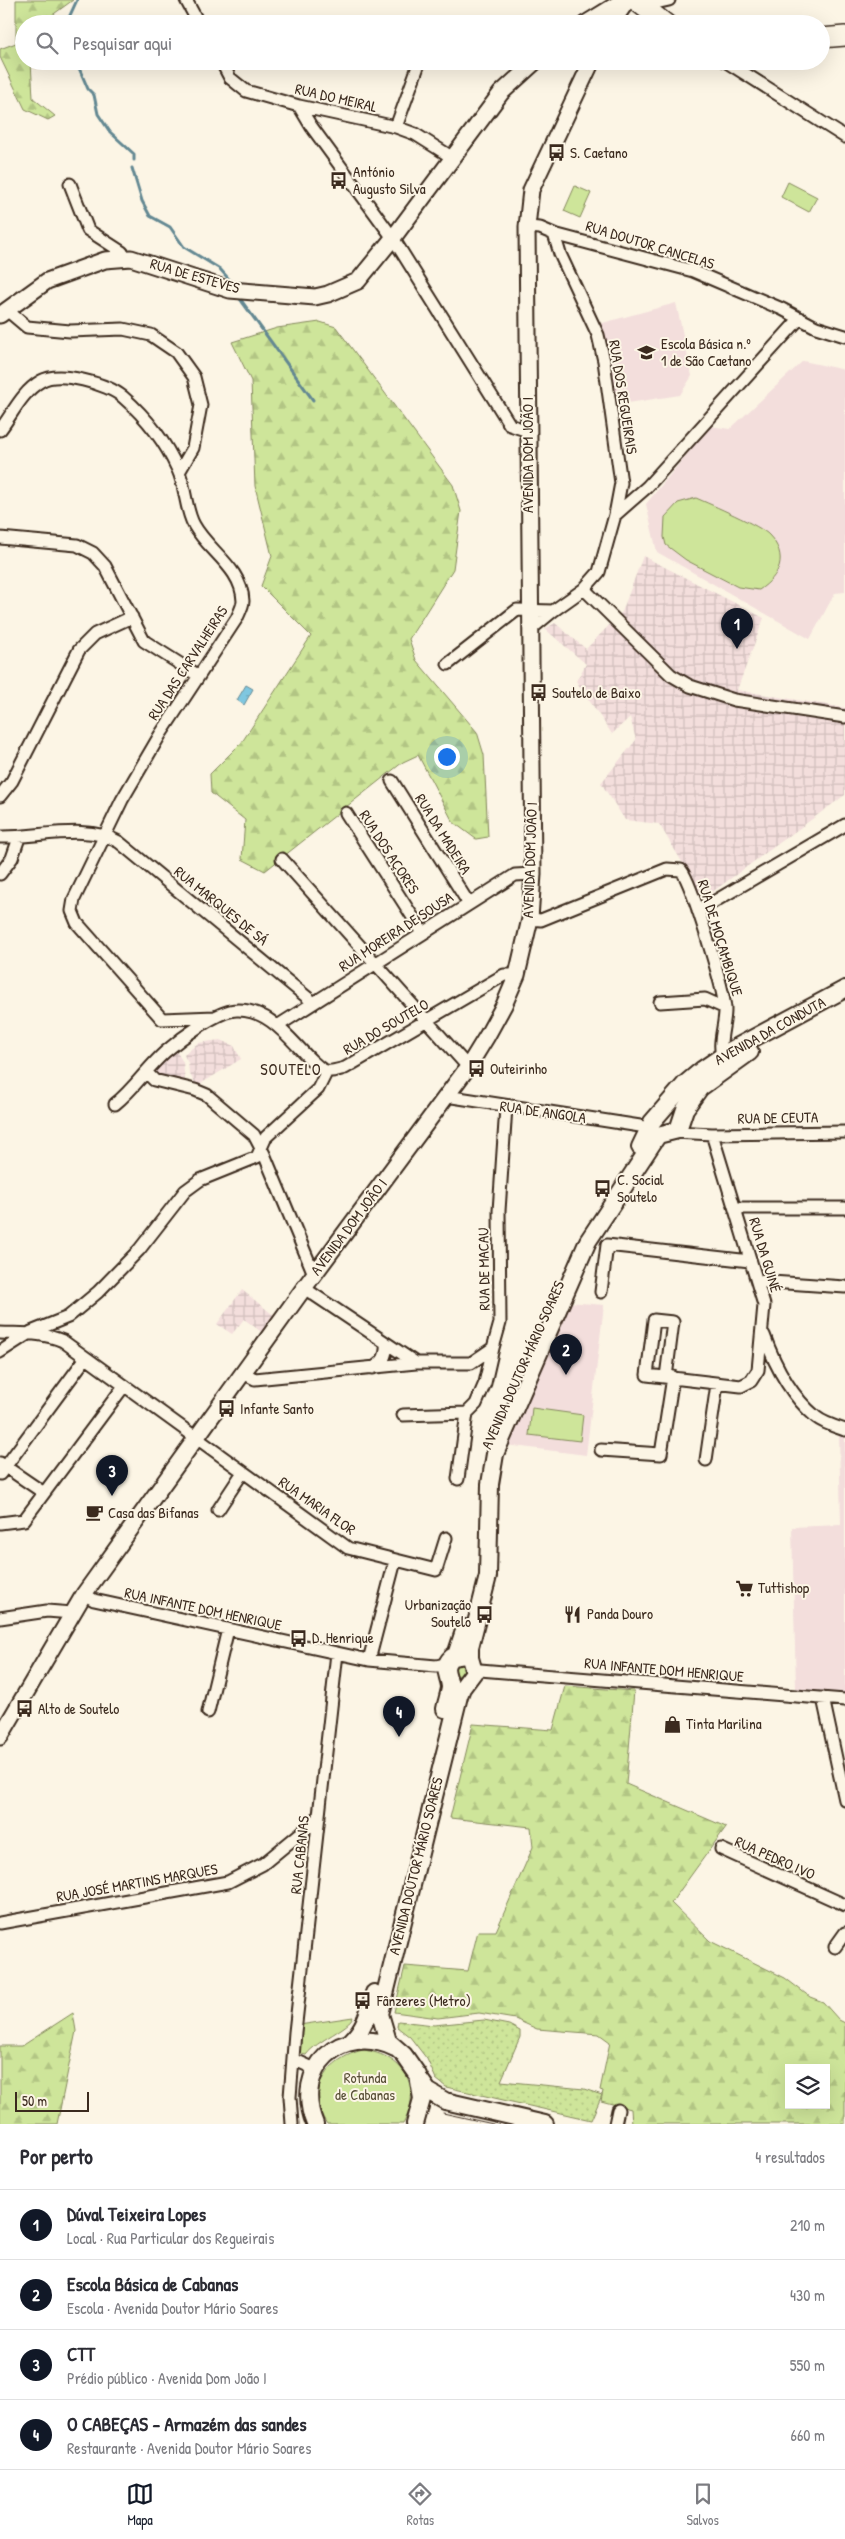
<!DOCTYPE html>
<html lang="pt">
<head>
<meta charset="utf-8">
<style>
  :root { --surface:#fff; --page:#f2f2f3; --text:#2b2b33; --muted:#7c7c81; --line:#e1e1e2; --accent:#111827 }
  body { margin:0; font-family:"Patrick Hand",sans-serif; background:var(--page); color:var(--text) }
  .controls { position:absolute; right:15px; bottom:15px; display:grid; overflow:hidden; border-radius:0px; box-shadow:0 5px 20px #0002 }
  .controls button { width:45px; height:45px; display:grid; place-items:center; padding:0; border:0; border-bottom:1px solid var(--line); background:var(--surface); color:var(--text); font:25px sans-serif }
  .scale { position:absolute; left:15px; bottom:12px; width:74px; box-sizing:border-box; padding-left:5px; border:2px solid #3b2a1e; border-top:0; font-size:14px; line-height:18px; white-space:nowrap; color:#3b2a1e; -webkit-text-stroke:4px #fcf5e5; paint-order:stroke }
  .you { position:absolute; left:446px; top:756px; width:18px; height:18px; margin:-12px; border:4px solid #fff; border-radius:50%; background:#1a73e8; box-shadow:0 0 0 8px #1a73e833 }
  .badge { display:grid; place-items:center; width:32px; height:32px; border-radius:50%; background:var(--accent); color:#fff; font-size:16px; font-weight:700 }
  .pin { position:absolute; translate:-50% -41px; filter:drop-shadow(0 1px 2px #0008) }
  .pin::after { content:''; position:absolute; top:26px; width:18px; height:15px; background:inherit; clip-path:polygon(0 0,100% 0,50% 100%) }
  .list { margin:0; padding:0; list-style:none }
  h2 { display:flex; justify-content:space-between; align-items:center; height:65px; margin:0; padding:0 20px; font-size:21px }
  h2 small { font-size:16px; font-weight:400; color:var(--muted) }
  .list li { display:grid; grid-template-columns:32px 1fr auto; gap:15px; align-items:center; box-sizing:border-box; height:70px; padding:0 20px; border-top:1px solid var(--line) }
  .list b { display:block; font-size:19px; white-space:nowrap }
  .list p { margin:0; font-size:16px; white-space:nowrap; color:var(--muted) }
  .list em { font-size:16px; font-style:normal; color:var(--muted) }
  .icon { flex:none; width:28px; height:28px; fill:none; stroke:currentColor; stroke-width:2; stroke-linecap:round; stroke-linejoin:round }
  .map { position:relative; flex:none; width:845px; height:2124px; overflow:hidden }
  .search { position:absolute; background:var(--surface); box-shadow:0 5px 20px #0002; left:15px; right:15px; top:15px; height:55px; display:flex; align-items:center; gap:12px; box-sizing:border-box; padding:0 18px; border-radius:28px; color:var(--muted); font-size:19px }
  .sheet { height:345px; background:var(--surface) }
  nav { display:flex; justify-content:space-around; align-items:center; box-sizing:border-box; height:70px; border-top:1px solid var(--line); background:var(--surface); font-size:14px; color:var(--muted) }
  nav a { display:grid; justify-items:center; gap:2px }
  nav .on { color:var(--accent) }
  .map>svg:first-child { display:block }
  .built { fill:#f3dedc }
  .industrial { fill:url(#industrial-grid) }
  .grass { fill:url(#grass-dots); stroke:#84885c }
  .forest { fill:url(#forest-firs); stroke:#84885c; fill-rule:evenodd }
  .garden { fill:#cee59a; stroke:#84885c }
  .water { fill:url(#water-ripples); stroke:#648892 }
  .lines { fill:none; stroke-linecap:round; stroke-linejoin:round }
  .stream { stroke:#648892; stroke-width:3 }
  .minor-casing { stroke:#3b2a1e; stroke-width:15 }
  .tertiary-casing { stroke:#3b2a1e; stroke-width:19 }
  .secondary-casing { stroke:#3b2a1e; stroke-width:20 }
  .primary-casing { stroke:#3b2a1e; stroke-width:22 }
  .minor { stroke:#fcf5e5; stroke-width:11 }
  .tertiary { stroke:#fcf5e5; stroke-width:15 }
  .secondary { stroke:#fcf5e5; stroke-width:16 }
  .primary { stroke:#fcf5e5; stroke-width:19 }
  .tram { stroke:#3b2a1e; stroke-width:1 }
  .labels { text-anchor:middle; stroke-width:4; stroke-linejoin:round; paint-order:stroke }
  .street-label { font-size:15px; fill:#3b2a1e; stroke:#fcf5e5 }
  .poi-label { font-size:15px; fill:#3b2a1e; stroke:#fcf5e5; text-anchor:start }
  .park-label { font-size:15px; fill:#584f37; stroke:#fcf5e5 }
  .neighbourhood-label { font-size:16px; letter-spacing:1px; fill:#3b2a1e; stroke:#fcf5e5 }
</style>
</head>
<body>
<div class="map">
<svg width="845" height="2124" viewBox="0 0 845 2124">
  <defs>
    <pattern id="industrial-grid" width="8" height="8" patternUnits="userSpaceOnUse" patternTransform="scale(1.25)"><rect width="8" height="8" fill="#f3dedc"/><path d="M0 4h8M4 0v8" fill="none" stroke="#d1bfbc"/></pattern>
    <pattern id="grass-dots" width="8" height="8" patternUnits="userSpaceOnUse" patternTransform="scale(1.25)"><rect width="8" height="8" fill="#cee59a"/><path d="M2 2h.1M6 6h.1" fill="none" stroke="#b2c584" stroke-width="1.8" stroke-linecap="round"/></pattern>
    <pattern id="forest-firs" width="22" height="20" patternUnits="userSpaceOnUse" patternTransform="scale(1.25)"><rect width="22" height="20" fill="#cee59a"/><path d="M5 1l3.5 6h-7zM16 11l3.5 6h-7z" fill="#b2c584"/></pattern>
    <pattern id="water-ripples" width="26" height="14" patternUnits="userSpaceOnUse" patternTransform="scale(1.25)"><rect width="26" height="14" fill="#7fc7e0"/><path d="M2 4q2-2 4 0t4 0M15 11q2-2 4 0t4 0" fill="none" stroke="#69a2b5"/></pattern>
  </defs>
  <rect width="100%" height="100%" fill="#fcf5e5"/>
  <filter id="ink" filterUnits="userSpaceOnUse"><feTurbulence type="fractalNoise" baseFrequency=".02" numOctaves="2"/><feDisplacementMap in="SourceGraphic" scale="10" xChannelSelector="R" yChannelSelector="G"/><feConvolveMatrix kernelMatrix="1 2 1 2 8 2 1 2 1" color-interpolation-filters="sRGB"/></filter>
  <g filter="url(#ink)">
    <path class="built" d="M676 303 692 376 680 395 615 405 603 331 599 324Z
      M803 361 845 370V592L835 593 810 639 657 552 646 504 710 426 730 429Z
      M569 1302 604 1305 586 1455 506 1445Z
      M839 1433 845 1434V1696L796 1689 792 1527 841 1525Z"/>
    <path class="industrial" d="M643 556 764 618 737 690 845 708V795L704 898 659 824 625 820 601 783 636 740 630 717 612 734 576 681 586 664 545 629 555 623 586 649 622 612Z
      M220 1040 234 1046 241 1059 197 1086 189 1073 188 1063 184 1055 198 1043Z
      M176 1051 183 1062 185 1082 161 1077 156 1072V1067Z
      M242 1290 276 1317 264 1334 244 1319 232 1334 217 1324Z"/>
    <path class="grass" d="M484 2020 509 2025 520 2031V2037L501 2081 584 2089 602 2095 591 2120 446 2087 436 2079 427 2059 410 2037 397 2027 398 2021 434 2025Z"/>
    <path class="forest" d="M16 0H73L40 24H24V61H31L33 98 55 116 48 120 25 109 0 57V49L16 43Z
      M320 322 336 327 453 485 461 511 453 569 409 639 416 660 477 732 484 755 488 837 476 839 453 822 418 755 403 762 265 871 242 859 245 820 211 793 210 774 242 742 311 636 261 586 272 556 255 486 251 381 232 342 277 328Z
      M565 1686 634 1691 626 1784 726 1827 671 1903 710 1941 785 1978 810 1997 823 2002 839 2020 845 2023V2124H632L631 2109 601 2101 603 2091 600 2090 610 2042 599 2034 537 2029 515 2019 479 2013 438 2018 394 2012 405 1966 468 1971 478 1931H496L533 1847 531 1827 450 1818 473 1724 553 1730ZM789 2068H826V2105H789Z
      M73 2013 76 2031 57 2124H0V2046H22Z"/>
    <path class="garden" d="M788 182 817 197 809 212 781 197Z
      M575 186 591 193 580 218 564 211Z
      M696 498C710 504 761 526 769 535 789 556 780 576 759 590L738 587 686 560 666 545 664 537 665 517 678 503Z
      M532 1408 583 1415 580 1441 529 1435Z
      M464 1663 467 1669 461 1676 457 1675 454 1665Z
      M353 2017C350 2028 317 2040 306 2055L298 2053 299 2025Z
      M363 2050C403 2055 424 2087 403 2124H327C304 2090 328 2058 363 2050Z"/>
    <path class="water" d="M246 685 253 689 244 705 237 700Z"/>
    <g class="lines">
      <path class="stream" d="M66 24 77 0
        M76 61 88 89 94 95 98 114 110 132 134 154V160
        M132 168 142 201 150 216 170 227 184 247 220 269 234 285
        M238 296 313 400"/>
      <defs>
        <path id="minor" d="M186 0 199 24
          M642 6 669 0
          M221 61 230 78 246 91 299 106 396 127 415 134 453 158
          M725 61 845 137
          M299 106 311 126 393 238 510 425 528 431
          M396 127 420 61
          M70 184 88 230 122 252V259
          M527 227 540 228 554 234 693 271 782 309 816 327 845 336
          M554 234 560 254 598 335 604 361 621 483 615 515
          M8 311 27 327 70 331 123 329 151 335 176 352 194 377 201 405 193 448 179 472
          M0 430C13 413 22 392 41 381 59 370 108 384 123 397 146 417 166 443 178 470 186 487 185 509 194 525 208 551 242 568 243 601 243 606 239 613 237 618L160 735 122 800 74 899 72 911 77 923 162 1019 215 1017
          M0 538 77 545 93 553 105 566 144 641 199 676
          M584 589 671 675 690 686 734 700 845 717
          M553 611 584 589 599 572 615 515 647 487 800 318
          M448 664 517 610 553 611 530 630
          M392 781 469 904
          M0 796 12 781 79 650 95 634 132 617
          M346 813 423 933
          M0 837C37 838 87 823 119 842L314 1003
          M282 859 468 1067
          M0 874 12 858 19 838
          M698 911 845 825
          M530 919 541 920 667 869 681 870C692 883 725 992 725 1010 725 1026 718 1041 722 1056
          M660 1002 705 999 725 1008
          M279 1025 515 875 533 874
          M147 1073 154 1080 195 1090 207 1095 254 1135 264 1154 314 1274
          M446 1096 640 1126 651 1131
          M115 1104C134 1089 147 1068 165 1052 180 1039 218 1010 237 1010 270 1009 290 1040 311 1060 316 1064 320 1070 327 1071 332 1072 340 1069 345 1068L504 975H517
          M675 1132 712 1134 845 1132
          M735 1208H845
          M757 1281 845 1287
          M304 1288 416 1363
          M601 1292 607 1245 750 1261
          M0 1333C22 1334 42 1332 63 1341L348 1548 436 1570 446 1538
          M764 1335C775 1366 791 1396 816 1417 823 1423 836 1427 845 1430
          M0 1352 31 1332 68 1317 98 1292 139 1250 185 1191 200 1180 257 1157 266 1137 318 1089 327 1071
          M373 1368C383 1362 387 1356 386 1344
          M243 1373 255 1379 416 1363H471L493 1348 500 1323 499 1211 506 1107
          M666 1377 673 1322 654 1320 647 1375 741 1386 751 1381 758 1370 764 1305 712 1134
          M403 1415 467 1413
          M601 1450 661 1454 673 1377
          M706 1460 717 1384
          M0 1463 44 1493
          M0 1474 85 1359
          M458 1479 467 1413 476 1404 485 1383 493 1348
          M218 1510 243 1472
          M0 1523 24 1520 124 1386
          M84 1594 94 1600 369 1660 436 1666 446 1664
          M0 1618 47 1611 72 1613
          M369 1660 395 1561
          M474 1672 480 1670 845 1700
          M823 1698 845 1800
          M208 1712 228 1629
          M721 1849 845 1905
          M0 1923 228 1882 263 1864 319 1818
          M835 1947 845 1933
          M293 2059 315 2069
          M292 2124 290 2097 295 2032 337 1653
          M615 2124 618 2110"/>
        <path id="tertiary" d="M585 24 624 0
          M611 24 627 1
          M0 315 47 281 105 260 131 258 230 290 315 297 328 294 358 281 393 238 501 93 536 61
          M0 1737 84 1594 304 1288 468 1067 487 1036 504 1005 517 975 530 919 533 874 527 227 531 190 592 61"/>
        <path id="secondary" d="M651 1131 658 1135 678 1130 685 1109 700 1088 750 1052
          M640 1147 652 1122 685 1084 703 1069 731 1050 845 989
          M456 1655 465 1628
          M445 1709C446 1703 449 1695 450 1688 450 1676 440 1668 452 1657L465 1655
          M351 2041C365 2028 369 2011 374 1993
          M419 2078 428 2091 445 2101 545 2124
          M315 2124C292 2069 341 2022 395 2048
          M415 2124 422 2099 418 2075 404 2055 388 2041 380 2014 459 1696 462 1688 474 1672 470 1658V1647L488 1576 490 1484 495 1454 588 1241 658 1135"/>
        <path id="primary" d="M635 0 666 24
          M821 38 845 36"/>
      </defs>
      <use href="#minor" class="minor-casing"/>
      <use href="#tertiary" class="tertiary-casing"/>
      <use href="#secondary" class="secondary-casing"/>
      <use href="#primary" class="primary-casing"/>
      <use href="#minor" class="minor"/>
      <use href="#tertiary" class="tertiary"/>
      <use href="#secondary" class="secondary"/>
      <use href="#primary" class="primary"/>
      <path class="tram" d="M443 2113 493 2124"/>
    </g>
  </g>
  <defs>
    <symbol id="bus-bare" viewBox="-9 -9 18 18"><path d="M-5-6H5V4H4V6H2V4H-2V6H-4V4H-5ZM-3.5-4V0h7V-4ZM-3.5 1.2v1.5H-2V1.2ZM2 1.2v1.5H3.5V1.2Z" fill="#3b2a1e" stroke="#fcf5e5" stroke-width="2.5" paint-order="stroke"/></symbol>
    <symbol id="school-bare" viewBox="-9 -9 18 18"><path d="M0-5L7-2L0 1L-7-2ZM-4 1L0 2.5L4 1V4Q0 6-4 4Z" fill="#3b2a1e" stroke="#fcf5e5" stroke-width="2.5" paint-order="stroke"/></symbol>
    <symbol id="cafe-bare" viewBox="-9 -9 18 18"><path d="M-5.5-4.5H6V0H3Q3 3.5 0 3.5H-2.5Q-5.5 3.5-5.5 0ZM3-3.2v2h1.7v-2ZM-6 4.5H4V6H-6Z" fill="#3b2a1e" stroke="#fcf5e5" stroke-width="2.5" paint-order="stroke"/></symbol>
    <symbol id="supermarket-bare" viewBox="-9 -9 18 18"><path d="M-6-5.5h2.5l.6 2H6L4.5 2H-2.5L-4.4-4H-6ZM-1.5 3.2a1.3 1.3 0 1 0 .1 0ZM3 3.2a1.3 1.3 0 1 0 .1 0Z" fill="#3b2a1e" stroke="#fcf5e5" stroke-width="2.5" paint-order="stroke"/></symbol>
    <symbol id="restaurant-bare" viewBox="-9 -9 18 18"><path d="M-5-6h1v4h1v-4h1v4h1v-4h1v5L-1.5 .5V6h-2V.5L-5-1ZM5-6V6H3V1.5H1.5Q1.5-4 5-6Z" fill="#3b2a1e" stroke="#fcf5e5" stroke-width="2.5" paint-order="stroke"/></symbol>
    <symbol id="shop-bare" viewBox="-9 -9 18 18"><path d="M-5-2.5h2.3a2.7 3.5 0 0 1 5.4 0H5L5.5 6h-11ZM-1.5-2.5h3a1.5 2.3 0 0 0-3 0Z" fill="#3b2a1e" stroke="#fcf5e5" stroke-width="2.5" paint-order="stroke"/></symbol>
  </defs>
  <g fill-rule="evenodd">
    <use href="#bus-bare" x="544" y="140" width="25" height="25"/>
    <use href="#bus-bare" x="326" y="168" width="25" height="25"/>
    <use href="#school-bare" x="634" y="340" width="25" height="25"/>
    <use href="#bus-bare" x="526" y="680" width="25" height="25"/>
    <use href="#bus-bare" x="464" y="1056" width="25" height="25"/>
    <use href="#bus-bare" x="590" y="1176" width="25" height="25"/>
    <use href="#bus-bare" x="214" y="1396" width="25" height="25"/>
    <use href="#cafe-bare" x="82" y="1500" width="25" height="25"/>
    <use href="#supermarket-bare" x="732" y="1576" width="25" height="25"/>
    <use href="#bus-bare" x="472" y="1602" width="25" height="25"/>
    <use href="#restaurant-bare" x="560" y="1602" width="25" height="25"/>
    <use href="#bus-bare" x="286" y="1626" width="25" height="25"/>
    <use href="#bus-bare" x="12" y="1696" width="25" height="25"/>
    <use href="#shop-bare" x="660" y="1712" width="25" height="25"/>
    <use href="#bus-bare" x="350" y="1988" width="25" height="25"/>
  </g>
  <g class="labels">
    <g class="street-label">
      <text transform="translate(336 98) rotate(13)" y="5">RUA DO MEIRAL</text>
      <text transform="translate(650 245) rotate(17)" y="5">RUA DOUTOR CANCELAS</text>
      <text transform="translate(195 276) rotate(16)" y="5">RUA DE ESTEVES</text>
      <text transform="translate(623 397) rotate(81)" y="5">RUA DOS REGUEIRAIS</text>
      <text transform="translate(528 455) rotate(-90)" y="5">AVENIDA DOM JOÃO I</text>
      <text transform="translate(188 663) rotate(-57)" y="5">RUA DAS CARVALHEIRAS</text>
      <text transform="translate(443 834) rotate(58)" y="5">RUA DA MADEIRA</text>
      <text transform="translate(389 852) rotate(57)" y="5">RUA DOS AÇORES</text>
      <text transform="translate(530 860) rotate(-88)" y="5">AVENIDA DOM JOÃO I</text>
      <text transform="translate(221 906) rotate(39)" y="5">RUA MARQUES DE SÁ</text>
      <text transform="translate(396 932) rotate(-33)" y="5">RUA MOREIRA DE SOUSA</text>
      <text transform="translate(720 938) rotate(73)" y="5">RUA DE MOÇAMBIQUE</text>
      <text transform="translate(386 1027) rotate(-30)" y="5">RUA DO SOUTELO</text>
      <text transform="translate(770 1031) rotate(-29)" y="5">AVENIDA DA CONDUTA</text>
      <text transform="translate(543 1112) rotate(8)" y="5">RUA DE ANGOLA</text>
      <text transform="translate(778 1118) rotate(-1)" y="5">RUA DE CEUTA</text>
      <text transform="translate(349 1227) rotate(-53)" y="5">AVENIDA DOM JOÃO I</text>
      <text transform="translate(765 1255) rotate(73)" y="5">RUA DA GUINÉ</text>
      <text transform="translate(484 1269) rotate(-91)" y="5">RUA DE MACAU</text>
      <text transform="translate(523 1365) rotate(-66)" y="5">AVENIDA DOUTOR MÁRIO SOARES</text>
      <text transform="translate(317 1506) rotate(35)" y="5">RUA MARIA FLOR</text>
      <text transform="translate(203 1609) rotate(12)" y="5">RUA INFANTE DOM HENRIQUE</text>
      <text transform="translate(664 1670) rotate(5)" y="5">RUA INFANTE DOM HENRIQUE</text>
      <text transform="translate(300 1855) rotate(-84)" y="5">RUA CABANAS</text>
      <text transform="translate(775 1858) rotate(24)" y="5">RUA PEDRO IVO</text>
      <text transform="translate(416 1866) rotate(-76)" y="5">AVENIDA DOUTOR MÁRIO SOARES</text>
      <text transform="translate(137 1883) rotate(-10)" y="5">RUA JOSÉ MARTINS MARQUES</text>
    </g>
    <g class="poi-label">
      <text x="570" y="158">S. Caetano</text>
      <text x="353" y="177">António<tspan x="353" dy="17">Augusto Silva</tspan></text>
      <text x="661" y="349">Escola Básica n.º<tspan x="661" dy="17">1 de São Caetano</tspan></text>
      <text x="552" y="698">Soutelo de Baixo</text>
      <text x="490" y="1074">Outeirinho</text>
      <text x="617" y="1185">C. Social<tspan x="617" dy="17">Soutelo</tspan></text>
      <text x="240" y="1414">Infante Santo</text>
      <text x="108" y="1518">Casa das Bifanas</text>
      <text x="758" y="1593">Tuttishop</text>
      <text x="471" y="1610" text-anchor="end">Urbanização<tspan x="471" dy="17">Soutelo</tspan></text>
      <text x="587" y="1619">Panda Douro</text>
      <text x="312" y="1643">D. Henrique</text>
      <text x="38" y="1714">Alto de Soutelo</text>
      <text x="686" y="1729">Tinta Marilina</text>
      <text x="377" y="2006">Fânzeres (Metro)</text>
    </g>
    <g class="park-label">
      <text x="365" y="2083">Rotunda<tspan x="365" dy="17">de Cabanas</tspan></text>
    </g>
    <g class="neighbourhood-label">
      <text x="291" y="1075">SOUTELO</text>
    </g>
  </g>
</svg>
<div class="controls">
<button><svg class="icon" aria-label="layers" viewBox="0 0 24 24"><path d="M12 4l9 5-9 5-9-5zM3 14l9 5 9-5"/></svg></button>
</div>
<div class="scale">50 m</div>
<div class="you"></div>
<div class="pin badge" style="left:737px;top:649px">1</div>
<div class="pin badge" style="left:566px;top:1375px">2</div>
<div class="pin badge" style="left:112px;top:1496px">3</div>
<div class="pin badge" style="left:399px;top:1737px">4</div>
<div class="search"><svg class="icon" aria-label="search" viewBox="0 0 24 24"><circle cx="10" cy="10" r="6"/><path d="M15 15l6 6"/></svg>Pesquisar aqui</div>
</div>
<section class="sheet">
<h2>Por perto<small>4 resultados</small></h2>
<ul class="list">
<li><span class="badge">1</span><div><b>Dúval Teixeira Lopes</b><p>Local · Rua Particular dos Regueirais</p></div><em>210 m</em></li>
<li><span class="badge">2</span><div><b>Escola Básica de Cabanas</b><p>Escola · Avenida Doutor Mário Soares</p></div><em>430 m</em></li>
<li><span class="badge">3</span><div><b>CTT</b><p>Prédio público · Avenida Dom João I</p></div><em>550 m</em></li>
<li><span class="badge">4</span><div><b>O CABEÇAS - Armazém das sandes</b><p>Restaurante · Avenida Doutor Mário Soares</p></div><em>660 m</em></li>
</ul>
</section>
<nav>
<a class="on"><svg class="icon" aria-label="map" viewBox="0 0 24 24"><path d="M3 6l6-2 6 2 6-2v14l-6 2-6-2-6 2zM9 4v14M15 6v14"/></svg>Mapa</a>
<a><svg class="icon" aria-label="directions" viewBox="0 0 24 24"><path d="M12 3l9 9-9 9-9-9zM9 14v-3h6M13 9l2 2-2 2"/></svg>Rotas</a>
<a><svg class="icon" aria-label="saved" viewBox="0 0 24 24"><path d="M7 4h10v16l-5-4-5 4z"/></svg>Salvos</a>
</nav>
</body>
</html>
